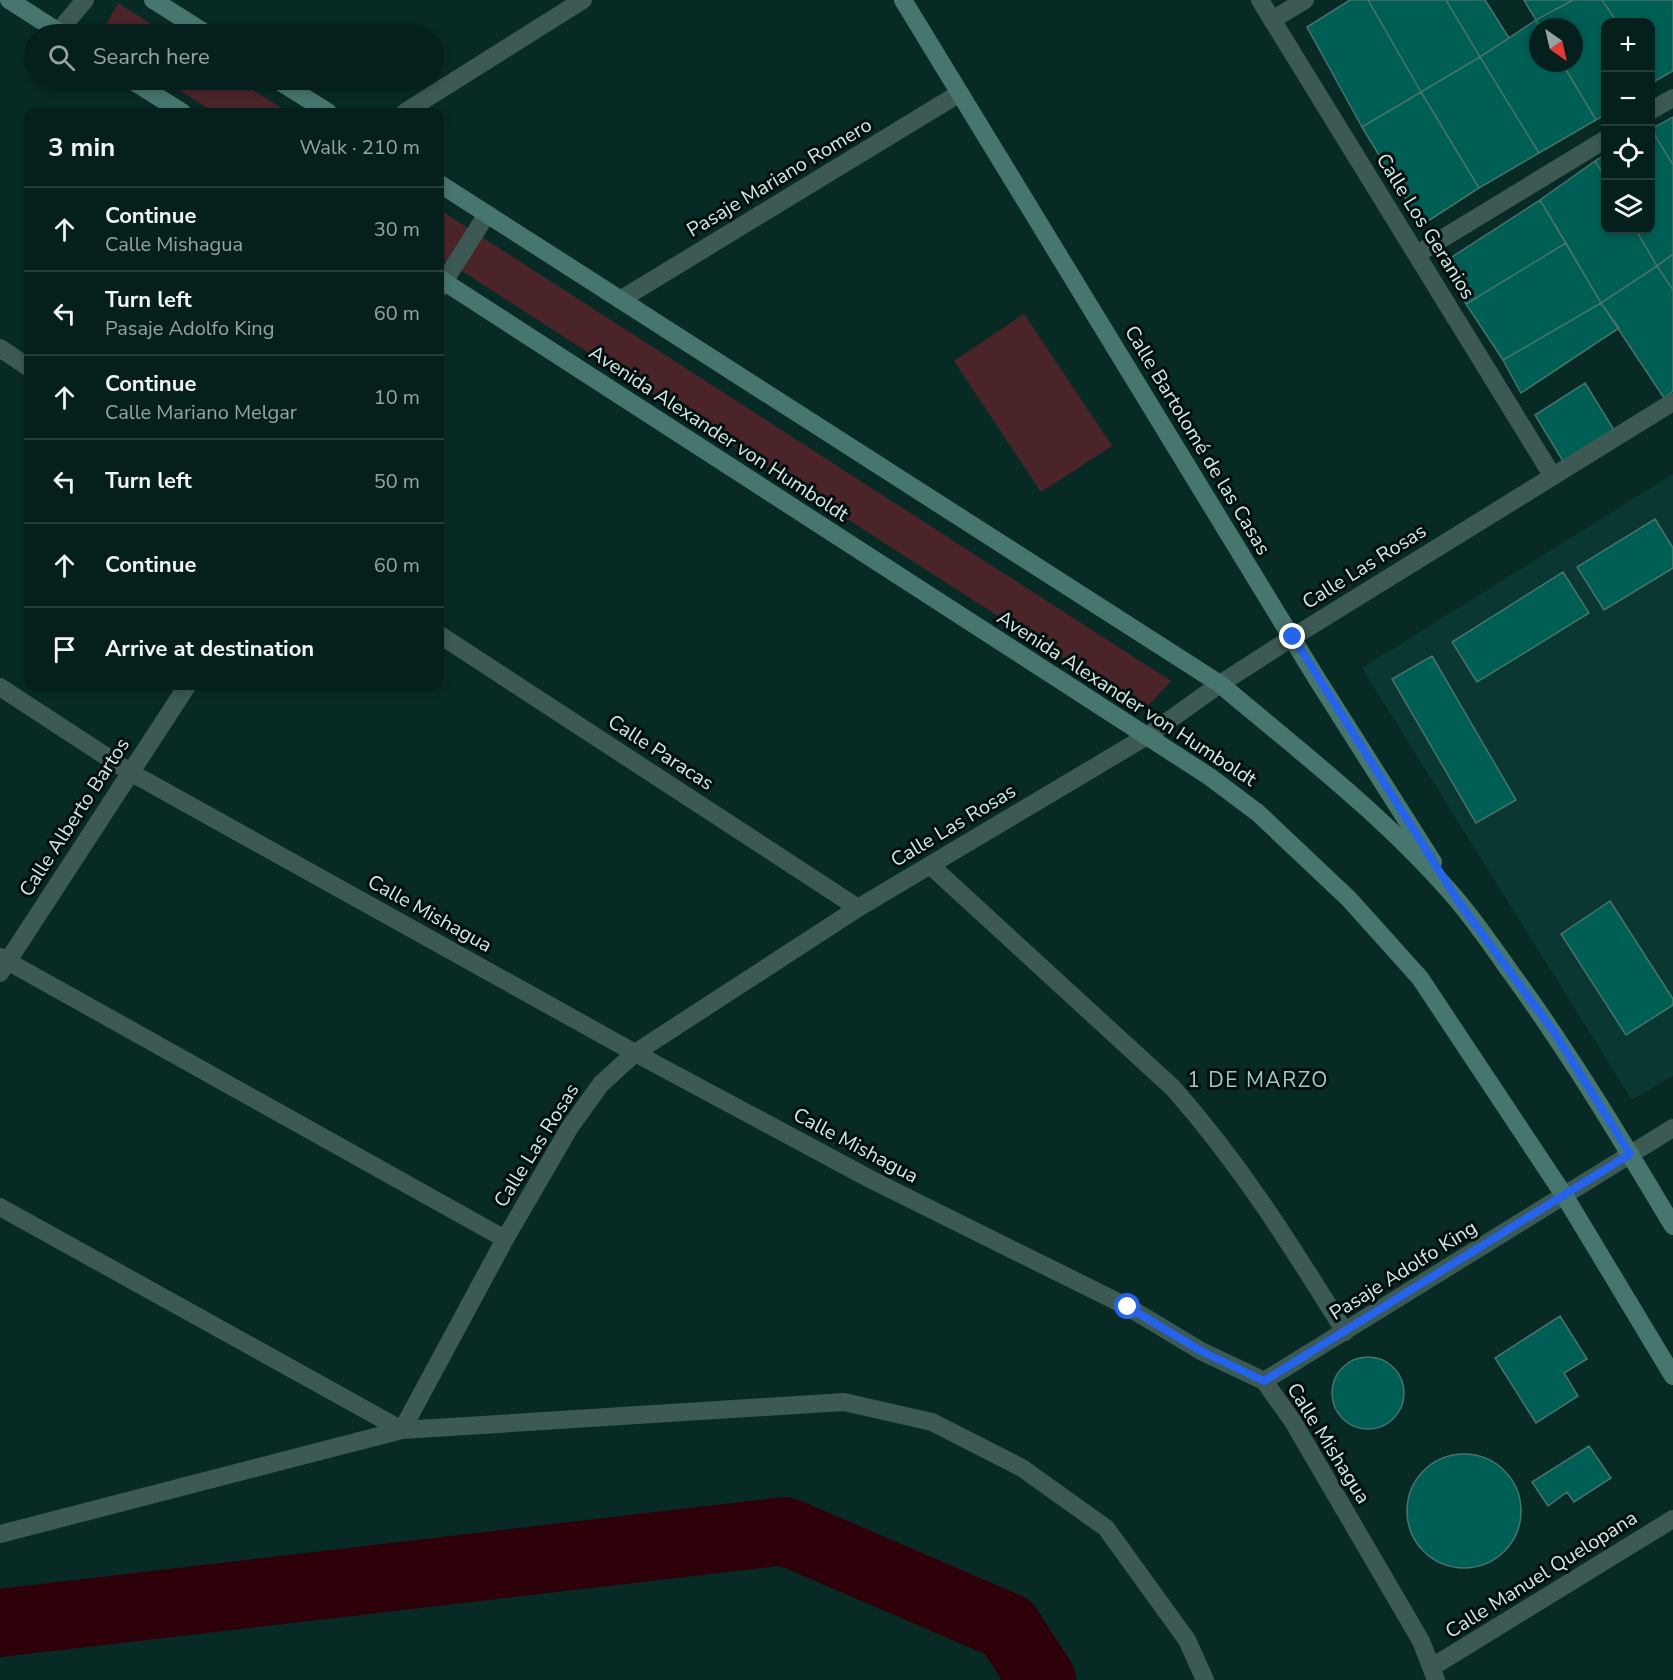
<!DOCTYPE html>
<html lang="en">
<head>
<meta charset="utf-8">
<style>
  :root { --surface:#05201c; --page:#0e2825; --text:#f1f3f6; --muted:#97a3a3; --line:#263e3b }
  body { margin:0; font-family:"Nunito Sans",sans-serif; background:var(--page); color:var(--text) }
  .controls { position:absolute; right:18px; top:18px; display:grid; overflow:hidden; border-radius:12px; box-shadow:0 3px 9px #0003 }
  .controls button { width:54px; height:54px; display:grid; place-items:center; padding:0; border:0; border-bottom:2px solid var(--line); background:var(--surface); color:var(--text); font:30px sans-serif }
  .compass { position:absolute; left:1529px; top:18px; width:54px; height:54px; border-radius:50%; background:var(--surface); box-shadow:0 3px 9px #0003; rotate:146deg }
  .stop { position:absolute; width:18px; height:18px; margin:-14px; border:4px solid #2563eb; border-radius:50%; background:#fff }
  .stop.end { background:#2563eb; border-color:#fff; box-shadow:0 2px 6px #0008 }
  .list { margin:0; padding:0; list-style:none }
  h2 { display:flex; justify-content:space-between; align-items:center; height:78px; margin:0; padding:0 24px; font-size:26px }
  h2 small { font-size:20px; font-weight:400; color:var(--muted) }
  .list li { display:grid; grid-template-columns:39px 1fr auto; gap:18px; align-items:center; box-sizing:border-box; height:84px; padding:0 24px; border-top:2px solid var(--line) }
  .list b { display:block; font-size:22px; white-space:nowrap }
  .list p { margin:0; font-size:20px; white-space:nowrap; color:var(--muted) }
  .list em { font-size:20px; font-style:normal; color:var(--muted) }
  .icon { flex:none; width:33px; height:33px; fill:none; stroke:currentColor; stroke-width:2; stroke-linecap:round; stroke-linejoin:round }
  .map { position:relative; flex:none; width:1673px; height:1680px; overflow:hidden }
  .search { position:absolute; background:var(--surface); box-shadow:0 3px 9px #0003; left:24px; top:24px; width:420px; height:66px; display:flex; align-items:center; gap:15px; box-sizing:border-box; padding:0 21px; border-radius:33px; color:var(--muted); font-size:22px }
  .panel { position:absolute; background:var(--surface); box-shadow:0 3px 9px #0003; left:24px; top:108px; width:420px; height:582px; border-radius:12px }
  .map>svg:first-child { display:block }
  .built { fill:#0b3732 }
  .green { fill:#4b242a }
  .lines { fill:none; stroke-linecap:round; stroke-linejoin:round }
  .river { stroke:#2d000a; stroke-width:68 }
  .building { fill:#005f55; stroke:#47736c; stroke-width:1.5 }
  .street { stroke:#3c5954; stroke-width:18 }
  .secondary { stroke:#47766f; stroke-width:18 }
  .route { stroke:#2563eb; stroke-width:8 }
  .labels { text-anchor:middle; stroke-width:6; stroke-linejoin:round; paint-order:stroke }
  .street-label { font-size:20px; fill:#d2e9e4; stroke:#01100e }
  .neighbourhood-label { font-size:21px; letter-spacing:1.5px; fill:#9eccc3; stroke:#01100e }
</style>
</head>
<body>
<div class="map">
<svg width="1673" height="1680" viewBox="0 0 1673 1680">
  <rect width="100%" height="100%" fill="#072a25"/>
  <path class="built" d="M1673 474V1076L1632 1100 1362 668Z"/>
  <path class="green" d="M118 3 167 34H101Z
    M163 80H237L288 112H214Z
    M440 210 1171 681 1144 710 440 257Z
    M1024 314 1112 446 1041 492 954 361Z"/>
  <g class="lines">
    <path class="river" d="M0 1623 785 1531 1008 1627 1042 1680"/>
  </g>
  <path class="building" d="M1350 0H1368L1421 92 1362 127 1307 27Z
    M1368 0H1446L1480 57 1421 92Z
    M1446 0H1485L1509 38 1480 57Z
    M1524 0H1573L1536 20Z
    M1573 0H1602L1617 22H1606V114L1596 120 1562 63H1574V27H1540L1536 20Z
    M1602 0H1673V71L1655 81 1650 74V22H1617Z
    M1536 20 1540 27H1538V63H1562L1596 120 1539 153 1480 57Z
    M1480 57 1539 153 1479 188 1421 92Z
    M1421 92 1479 188 1428 221 1414 213 1362 127Z
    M1673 117V165L1651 129Z
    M1651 129 1673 165V254L1657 266 1636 230H1650Z
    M1606 154V179L1595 161Z
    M1595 161 1606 179V230H1636L1657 266 1601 303 1540 200Z
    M1540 200 1566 243 1466 304 1441 264Z
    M1566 243 1601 303 1503 360 1466 304Z
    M1673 254V290L1657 266Z
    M1657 266 1673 290V391L1664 398 1601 303Z
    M1601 303 1619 328 1521 393 1503 360Z
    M1585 383 1614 430 1563 461 1535 415Z
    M1655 519 1673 548V568L1604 610 1577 567Z
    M1563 572 1589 613 1477 682 1452 642Z
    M1432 656 1516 800 1476 823 1392 679Z
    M1610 901 1673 999V1005L1626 1035 1561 934Z
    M1560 1316 1587 1359 1564 1373 1578 1396 1536 1423 1495 1358Z
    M1332 1393a36 36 0 1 1 72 0a36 36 0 1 1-72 0Z
    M1589 1446 1611 1478 1574 1502 1567 1492 1548 1506 1532 1482Z
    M1407 1511a57 57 0 1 1 114 0a57 57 0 1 1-114 0Z"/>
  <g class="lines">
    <path class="street" d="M1260 0 1552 475
      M1272 20 1305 0
      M58 32 85 0
      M1650 111 1673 98
      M405 112 583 0
      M1417 254 1606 139
      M440 288 487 214
      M620 300 960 93
      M0 348 28 367
      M440 635 858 908
      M0 687 130 772 635 1053 872 1180 1128 1307 1201 1351 1264 1381 1292 1420 1421 1641 1436 1680
      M930 865 1173 1088C1241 1165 1291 1245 1345 1332
      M0 957 505 1239
      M0 973 187 686
      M0 1207 402 1430
      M1264 1381 1673 1128
      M402 1430 505 1239 570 1127 601 1084 635 1053 858 908 1147 736 1220 684 1293 637 1673 402
      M0 1534 402 1430 844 1402 932 1422 1022 1468 1106 1528 1187 1640 1205 1680
      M1432 1667 1673 1519"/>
    <path class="secondary" d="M9 0 62 34
      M153 0 207 34
      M903 0 1317 679 1433 862
      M131 80 182 112
      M277 80 328 112
      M440 184 1220 684C1302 753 1387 818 1458 901 1476 923 1493 947 1509 970 1569 1052 1621 1139 1673 1226
      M440 279 1210 777 1258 813 1349 899 1420 978 1564 1195 1673 1376"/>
  </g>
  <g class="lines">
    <path class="route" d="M1128 1307 1201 1351 1264 1381 1630 1154 1554 1032 1458 901 1293 637"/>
  </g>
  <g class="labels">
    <g class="street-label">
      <text transform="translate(779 177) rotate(-31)" y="7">Pasaje Mariano Romero</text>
      <text transform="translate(1426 226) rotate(58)" y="7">Calle Los Geranios</text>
      <text transform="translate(719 433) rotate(33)" y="7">Avenida Alexander von Humboldt</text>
      <text transform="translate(1198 440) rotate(59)" y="7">Calle Bartolomé de las Casas</text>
      <text transform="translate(1364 566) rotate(-32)" y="7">Calle Las Rosas</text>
      <text transform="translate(1127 698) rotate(33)" y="7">Avenida Alexander von Humboldt</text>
      <text transform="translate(661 752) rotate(33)" y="7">Calle Paracas</text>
      <text transform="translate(74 817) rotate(-57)" y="7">Calle Alberto Bartos</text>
      <text transform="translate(953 825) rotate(-31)" y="7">Calle Las Rosas</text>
      <text transform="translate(430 913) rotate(29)" y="7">Calle Mishagua</text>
      <text transform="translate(536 1145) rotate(-58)" y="7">Calle Las Rosas</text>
      <text transform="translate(856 1145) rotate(28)" y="7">Calle Mishagua</text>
      <text transform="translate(1403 1270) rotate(-32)" y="7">Pasaje Adolfo King</text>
      <text transform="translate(1329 1443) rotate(58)" y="7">Calle Mishagua</text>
      <text transform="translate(1541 1574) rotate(-32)" y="7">Calle Manuel Quelopana</text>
    </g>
    <g class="neighbourhood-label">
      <text x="1258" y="1087">1 DE MARZO</text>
    </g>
  </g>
</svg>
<div class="controls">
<button>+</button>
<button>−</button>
<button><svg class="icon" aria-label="locate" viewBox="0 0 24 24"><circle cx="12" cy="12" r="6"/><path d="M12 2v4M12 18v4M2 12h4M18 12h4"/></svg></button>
<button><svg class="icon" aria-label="layers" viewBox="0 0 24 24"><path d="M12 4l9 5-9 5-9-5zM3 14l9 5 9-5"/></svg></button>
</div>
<svg class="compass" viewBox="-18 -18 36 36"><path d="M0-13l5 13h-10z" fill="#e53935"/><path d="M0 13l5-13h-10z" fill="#97a3a3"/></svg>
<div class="stop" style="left:1128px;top:1307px"></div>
<div class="stop end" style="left:1293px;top:637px"></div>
<div class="search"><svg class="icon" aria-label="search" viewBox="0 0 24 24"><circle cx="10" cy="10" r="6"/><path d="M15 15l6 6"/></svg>Search here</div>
<section class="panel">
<h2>3 min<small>Walk · 210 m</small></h2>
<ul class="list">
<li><svg class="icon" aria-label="ahead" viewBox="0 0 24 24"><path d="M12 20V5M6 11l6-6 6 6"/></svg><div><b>Continue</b><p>Calle Mishagua</p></div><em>30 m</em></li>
<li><svg class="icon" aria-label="left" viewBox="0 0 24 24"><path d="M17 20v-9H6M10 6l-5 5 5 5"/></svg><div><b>Turn left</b><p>Pasaje Adolfo King</p></div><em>60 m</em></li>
<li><svg class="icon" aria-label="ahead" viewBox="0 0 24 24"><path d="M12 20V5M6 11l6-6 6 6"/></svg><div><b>Continue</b><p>Calle Mariano Melgar</p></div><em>10 m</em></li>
<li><svg class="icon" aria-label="left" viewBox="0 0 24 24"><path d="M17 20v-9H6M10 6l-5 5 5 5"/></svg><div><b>Turn left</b></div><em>50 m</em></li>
<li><svg class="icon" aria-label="ahead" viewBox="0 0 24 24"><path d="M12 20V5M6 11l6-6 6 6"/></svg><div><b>Continue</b></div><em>60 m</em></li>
<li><svg class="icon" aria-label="arrive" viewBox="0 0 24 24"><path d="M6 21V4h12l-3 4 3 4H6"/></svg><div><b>Arrive at destination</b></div></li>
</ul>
</section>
</div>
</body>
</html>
